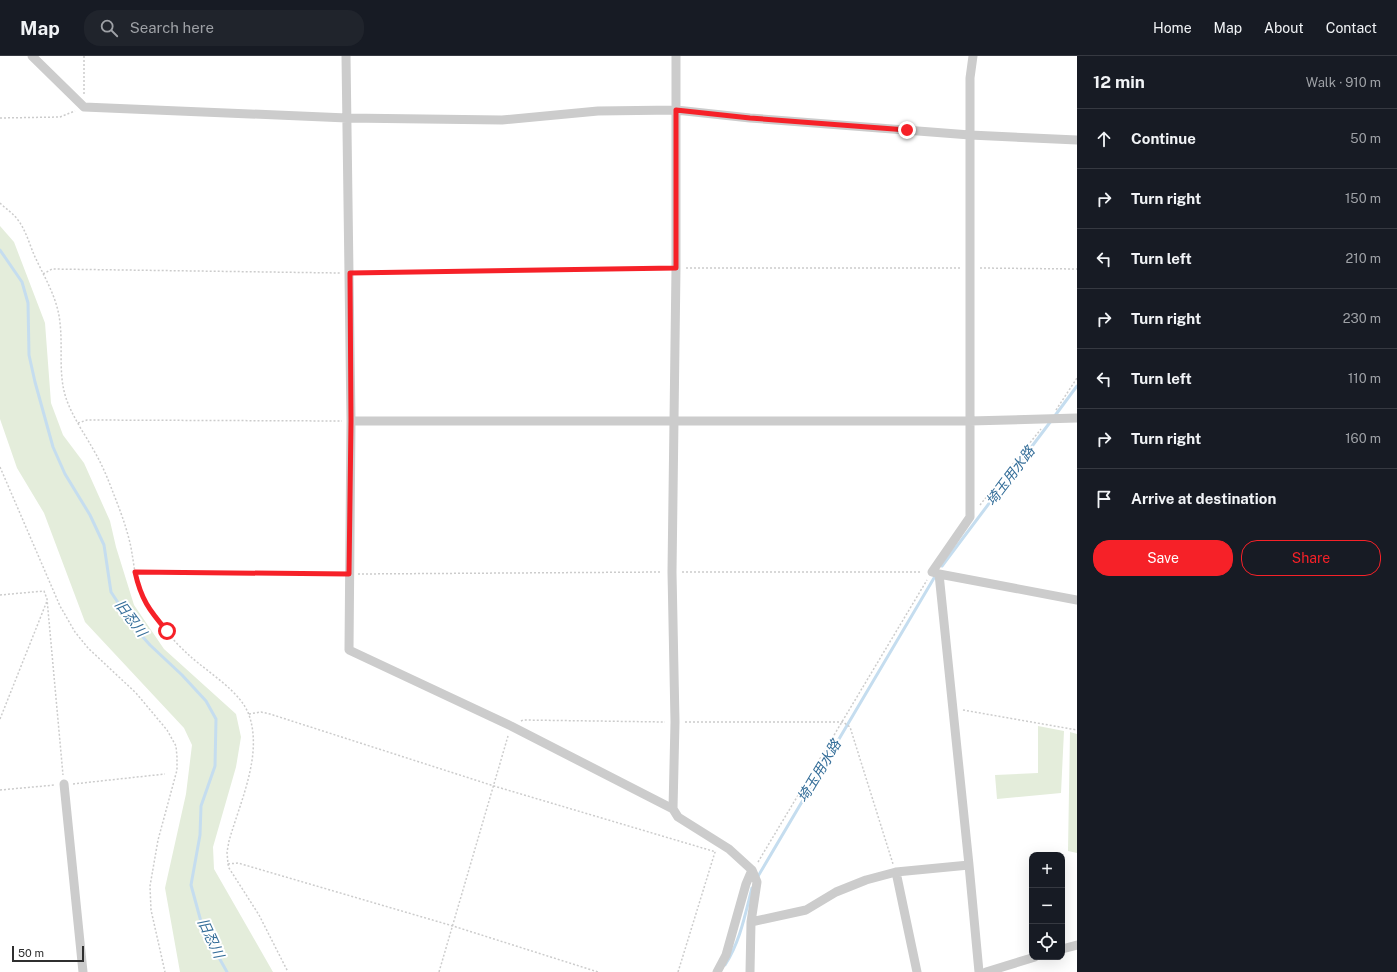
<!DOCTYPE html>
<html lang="en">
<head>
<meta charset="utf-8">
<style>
  :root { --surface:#171b24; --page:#20242c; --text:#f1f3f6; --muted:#9ea1a6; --line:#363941; --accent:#f62128 }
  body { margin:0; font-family:"Public Sans","Noto Sans JP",sans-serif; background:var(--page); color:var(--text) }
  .controls { position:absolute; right:12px; bottom:12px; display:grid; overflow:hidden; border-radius:8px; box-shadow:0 4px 16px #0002 }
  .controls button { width:36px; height:36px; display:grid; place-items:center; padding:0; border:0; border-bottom:1px solid var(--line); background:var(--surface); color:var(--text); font:20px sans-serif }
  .scale { position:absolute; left:12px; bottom:10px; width:72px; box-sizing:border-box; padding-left:4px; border:2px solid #2f2f2f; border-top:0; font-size:11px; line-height:14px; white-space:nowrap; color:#2f2f2f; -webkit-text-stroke:3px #fff; paint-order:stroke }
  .stop { position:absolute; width:12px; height:12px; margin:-9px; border:3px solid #f62128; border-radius:50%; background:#fff }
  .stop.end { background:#f62128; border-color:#fff; box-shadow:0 1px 4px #0008 }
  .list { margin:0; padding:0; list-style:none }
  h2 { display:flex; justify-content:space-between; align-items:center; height:52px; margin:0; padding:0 16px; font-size:17px }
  h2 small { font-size:13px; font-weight:400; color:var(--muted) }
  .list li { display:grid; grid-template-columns:26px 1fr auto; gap:12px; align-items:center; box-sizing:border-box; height:60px; padding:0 16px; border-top:1px solid var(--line) }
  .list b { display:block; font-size:15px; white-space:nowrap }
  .list em { font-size:13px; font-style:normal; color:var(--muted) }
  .actions { display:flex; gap:8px; padding:12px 16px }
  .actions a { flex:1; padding:9px 0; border:1px solid var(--accent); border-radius:16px; text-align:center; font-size:14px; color:var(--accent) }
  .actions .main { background:var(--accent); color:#fff }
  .icon { flex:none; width:22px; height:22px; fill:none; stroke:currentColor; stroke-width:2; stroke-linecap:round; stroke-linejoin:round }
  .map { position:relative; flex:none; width:1077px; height:916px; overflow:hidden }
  header { display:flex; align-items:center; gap:24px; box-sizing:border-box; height:56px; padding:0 20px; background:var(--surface); border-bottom:1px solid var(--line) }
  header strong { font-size:19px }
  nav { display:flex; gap:22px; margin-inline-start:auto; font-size:14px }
  .search { width:280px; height:36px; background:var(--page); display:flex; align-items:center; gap:10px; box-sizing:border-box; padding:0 14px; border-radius:16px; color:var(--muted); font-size:15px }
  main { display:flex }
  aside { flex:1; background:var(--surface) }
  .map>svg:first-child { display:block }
  .green { fill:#e4eddb }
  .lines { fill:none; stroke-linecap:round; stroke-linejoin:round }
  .stream { stroke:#c5ddef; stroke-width:3 }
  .path { stroke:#ccc; stroke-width:1.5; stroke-dasharray:2 2; stroke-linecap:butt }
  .street { stroke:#ccc; stroke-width:9 }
  .route { stroke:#f62128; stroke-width:5 }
  .labels { text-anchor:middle; stroke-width:4; stroke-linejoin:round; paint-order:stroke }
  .water-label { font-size:14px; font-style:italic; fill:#356e99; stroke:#fff }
</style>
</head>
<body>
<header>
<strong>Map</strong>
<div class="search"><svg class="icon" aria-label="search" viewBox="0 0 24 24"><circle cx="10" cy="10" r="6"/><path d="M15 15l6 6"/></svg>Search here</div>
<nav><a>Home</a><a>Map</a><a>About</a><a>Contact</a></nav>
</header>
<main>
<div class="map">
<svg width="1077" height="916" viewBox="0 0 1077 916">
  <rect width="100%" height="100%" fill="#fff"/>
  <path class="green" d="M0 170 14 186 45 267 51 347 63 379 84 407 110 465 116 491 134 549 164 593 236 658 241 681 236 711 213 791 214 813 273 916H180L165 832 186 738 192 689 184 672 85 566 44 457 17 412 0 363Z
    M1038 670 1064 675 1061 737 997 743 995 719 1038 717Z
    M1070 676 1077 678V797L1068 795Z"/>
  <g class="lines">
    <path class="stream" d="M0 194 22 226 28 247 29 299 35 326 53 391 65 418 90 459 104 489 111 536 134 571 150 589 182 619 206 645 216 663 215 710 201 750 200 779 191 829 203 873 227 916
      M1054 361 1077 330
      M942 510 1051 365
      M757 822 934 522
      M725 909C740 886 745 859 752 832"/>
    <path class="path" d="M84 0V38
      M0 62 60 61 75 55
      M0 147C6 153 13 157 18 164 27 176 30 191 36 203 46 224 58 244 60 267 63 292 58 318 66 342 72 360 84 377 93 393 102 408 108 423 114 439 120 454 126 470 130 487 134 504 134 523 142 539 152 561 173 585 191 601 209 617 241 636 249 659 263 699 240 746 229 785L227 796 228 808 229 812 259 859 288 916
      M686 212H960
      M980 212 1077 213
      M358 217 666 212
      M43 218 52 213 340 217
      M1056 354 1077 322
      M78 367 87 364 342 365
      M0 411 60 550 75 576 88 592 136 637 167 674 176 690 177 701V714L158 784 150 830 151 854 165 916
      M980 449 1041 373
      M136 516 340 518
      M682 516H922
      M358 518 662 516
      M0 539 44 535 47 543 63 719
      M963 654 1077 674
      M249 658 261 656 270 658 494 730 716 796
      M0 663 47 545
      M521 665 523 664 665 666
      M685 666H843L850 671 893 808
      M73 728 165 718
      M0 734 55 729
      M758 806 927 524
      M228 808 238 807 453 870 598 916
      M439 916 508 680
      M678 916 715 796"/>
    <path class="street" d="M32 0 84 51 347 62 502 64 598 55 676 54 750 62 970 79V461L932 516 939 518
      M346 0 351 365H970L1077 362
      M973 0 970 22V79L1077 84
      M351 365 349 594 511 670 673 753 678 761 729 793 752 814 746 828 726 899 717 916
      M64 728 83 916
      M673 753 675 666 672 516 676 212V0
      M896 816 917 916
      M751 866 806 854 836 836 866 824 896 816 969 809
      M1062 893 1077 889
      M750 916 751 866 757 826 752 814
      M979 916 969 809 939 518 1077 544
      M986 916 1035 901"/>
  </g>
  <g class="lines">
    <path class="route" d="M167 575C149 554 141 543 135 516L349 518 351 365 350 217 676 212V54L750 62 907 74"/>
  </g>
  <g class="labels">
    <g class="water-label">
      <text transform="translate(1010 420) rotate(-53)" y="5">埼玉用水路</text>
      <text transform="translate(131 562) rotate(53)" y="5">旧忍川</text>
      <text transform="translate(819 715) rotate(-59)" y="5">埼玉用水路</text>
      <text transform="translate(211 882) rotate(65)" y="5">旧忍川</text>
    </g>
  </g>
</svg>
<div class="controls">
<button>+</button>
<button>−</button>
<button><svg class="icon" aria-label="locate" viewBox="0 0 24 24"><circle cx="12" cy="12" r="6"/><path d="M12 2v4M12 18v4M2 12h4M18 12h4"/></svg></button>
</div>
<div class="scale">50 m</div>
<div class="stop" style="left:167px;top:575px"></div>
<div class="stop end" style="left:907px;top:74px"></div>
</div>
<aside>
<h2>12 min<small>Walk · 910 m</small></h2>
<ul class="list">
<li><svg class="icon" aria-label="ahead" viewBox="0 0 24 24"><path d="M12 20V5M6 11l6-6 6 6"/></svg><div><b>Continue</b></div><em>50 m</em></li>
<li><svg class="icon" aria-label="right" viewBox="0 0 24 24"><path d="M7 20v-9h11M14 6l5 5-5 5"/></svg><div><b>Turn right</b></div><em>150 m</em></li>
<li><svg class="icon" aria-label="left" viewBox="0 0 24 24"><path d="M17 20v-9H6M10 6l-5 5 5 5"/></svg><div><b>Turn left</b></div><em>210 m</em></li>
<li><svg class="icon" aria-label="right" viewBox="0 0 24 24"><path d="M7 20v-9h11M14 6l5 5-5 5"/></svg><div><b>Turn right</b></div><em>230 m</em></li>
<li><svg class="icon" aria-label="left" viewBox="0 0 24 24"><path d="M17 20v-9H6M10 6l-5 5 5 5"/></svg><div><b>Turn left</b></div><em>110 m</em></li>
<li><svg class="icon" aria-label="right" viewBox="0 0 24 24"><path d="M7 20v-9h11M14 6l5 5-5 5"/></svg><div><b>Turn right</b></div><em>160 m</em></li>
<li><svg class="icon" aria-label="arrive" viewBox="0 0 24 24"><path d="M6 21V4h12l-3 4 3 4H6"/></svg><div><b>Arrive at destination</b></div></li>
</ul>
<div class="actions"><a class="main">Save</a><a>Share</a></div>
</aside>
</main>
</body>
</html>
